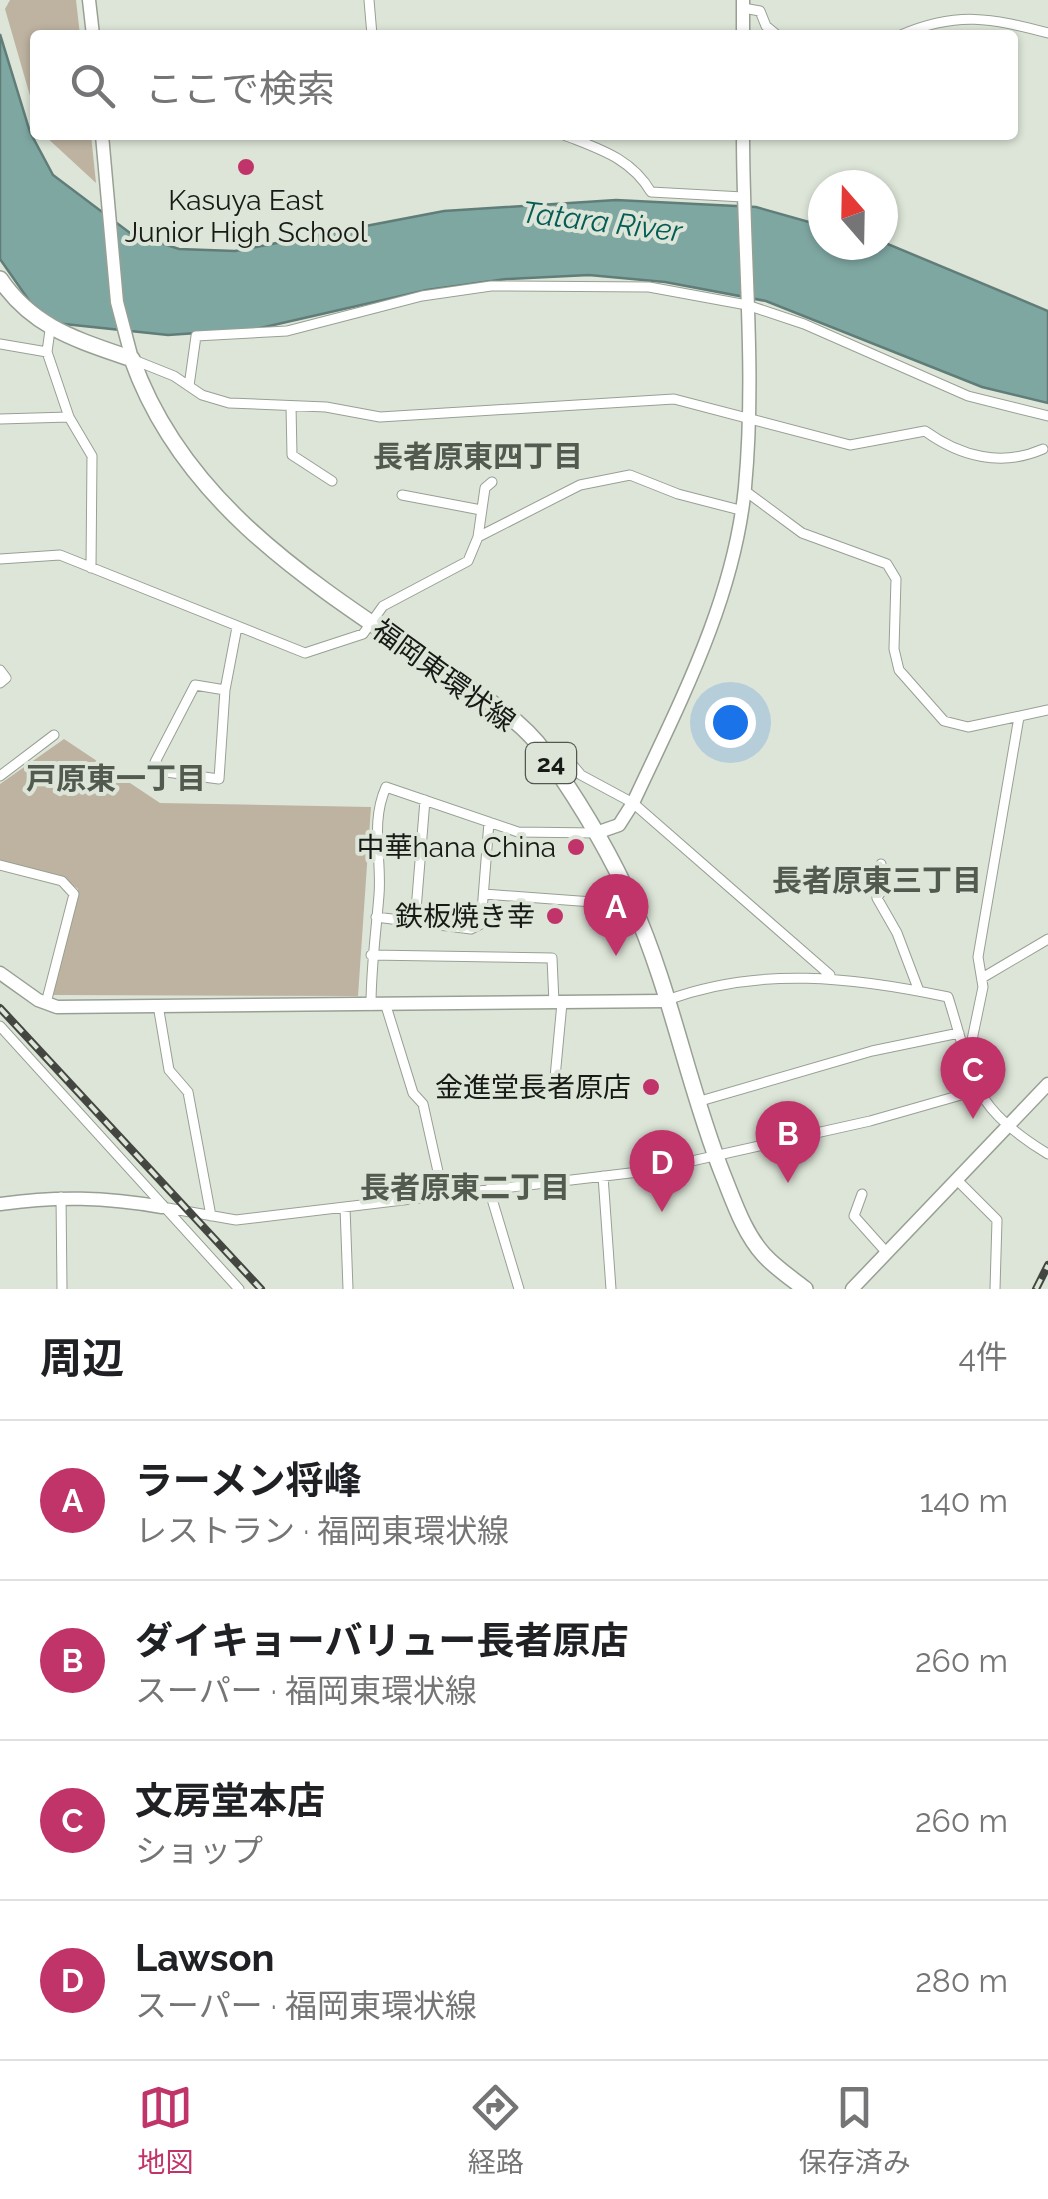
<!DOCTYPE html>
<html lang="ja">
<head>
<meta charset="utf-8">
<style>
  :root { --surface:#fff; --page:#f6f6f6; --text:#202124; --muted:#757577; --line:#e0e0e0; --accent:#c03469 }
  body { margin:0; font-family:Raleway,"Noto Sans JP",sans-serif; background:var(--page); color:var(--text) }
  .compass { position:absolute; left:808px; top:170px; width:90px; height:90px; border-radius:50%; background:var(--surface); box-shadow:0 2px 8px #0004; rotate:340deg }
  .you { position:absolute; left:730px; top:722px; width:35px; height:35px; margin:-25px; border:8px solid #fff; border-radius:50%; background:#1a73e8; box-shadow:0 0 0 15px #1a73e833 }
  .badge { display:grid; place-items:center; width:65px; height:65px; border-radius:50%; background:var(--accent); color:#fff; font-size:32px; font-weight:700 }
  .pin { position:absolute; translate:-50% -82px; filter:drop-shadow(0 2px 5px #0008) }
  .pin::after { content:''; position:absolute; top:52px; width:35px; height:30px; background:inherit; clip-path:polygon(0 0,100% 0,50% 100%) }
  .list { margin:0; padding:0; list-style:none }
  h2 { display:flex; justify-content:space-between; align-items:center; height:130px; margin:0; padding:0 40px; font-size:42px }
  h2 small { font-size:32px; font-weight:400; color:var(--muted) }
  .list li { display:grid; grid-template-columns:65px 1fr auto; gap:30px; align-items:center; box-sizing:border-box; height:160px; padding:0 40px; border-top:2px solid var(--line) }
  .list b { display:block; font-size:38px; white-space:nowrap }
  .list p { margin:0; font-size:32px; white-space:nowrap; color:var(--muted) }
  .list em { font-size:32px; font-style:normal; color:var(--muted) }
  .icon { flex:none; width:55px; height:55px; fill:none; stroke:currentColor; stroke-width:2; stroke-linecap:round; stroke-linejoin:round }
  .map { position:relative; flex:none; width:1048px; height:1289px; overflow:hidden }
  .search { position:absolute; background:var(--surface); box-shadow:0 2px 8px #0004; left:30px; right:30px; top:30px; height:110px; display:flex; align-items:center; gap:25px; box-sizing:border-box; padding:0 35px; border-radius:10px; color:var(--muted); font-size:38px }
  .sheet { height:770px; background:var(--surface) }
  nav { display:flex; justify-content:space-around; align-items:center; box-sizing:border-box; height:140px; border-top:2px solid var(--line); background:var(--surface); font-size:28px; color:var(--muted) }
  nav a { display:grid; justify-items:center; gap:5px }
  nav .on { color:var(--accent) }
  .map>svg:first-child { display:block }
  .green { fill:#beb3a1 }
  .water { fill:#7fa7a2; stroke:#607d78; stroke-width:2.5 }
  .lines { fill:none; stroke-linecap:round; stroke-linejoin:round }
  .street-casing { stroke:#98a094; stroke-width:11 }
  .secondary-casing { stroke:#98a094; stroke-width:15 }
  .primary-casing { stroke:#98a094; stroke-width:18 }
  .street { stroke:#fff; stroke-width:9 }
  .secondary { stroke:#fff; stroke-width:12 }
  .primary { stroke:#fff; stroke-width:15 }
  .rail-casing { stroke:#444741; stroke-width:8 }
  .rail { stroke:#dde5d8; stroke-width:4; stroke-dasharray:11; stroke-linecap:butt }
  .poi-dot { fill:#c03469; stroke:#dde5d8; stroke-width:4 }
  .labels { text-anchor:middle; stroke-width:8; stroke-linejoin:round; paint-order:stroke }
  .shield { fill:#dde5d8; stroke:#535750; stroke-width:2.5 }
  .shield-label { font-size:25px; font-weight:bold; fill:#181a16 }
  .poi-label { font-size:28px; fill:#181a16; stroke:#dde5d8; text-anchor:end }
  .street-label { font-size:28px; fill:#181a16; stroke:#dde5d8 }
  .water-label { font-size:30px; font-style:italic; fill:#035c55; stroke:#dde5d8 }
  .neighbourhood-label { font-size:30px; font-weight:bold; fill:#52594e; stroke:#dde5d8 }
</style>
</head>
<body>
<div class="map">
<svg width="1048" height="1289" viewBox="0 0 1048 1289">
  <rect width="100%" height="100%" fill="#dde5d8"/>
  <path class="green" d="M10 0H76L80 35H35V113L5 9Z
    M44 135H91L96 183Z
    M64 739 160 803 371 807 358 996 53 995 78 889 65 880 0 862V784Z"/>
  <path class="water" d="M0 34 30 132 53 175 130 233 179 249 235 251 444 211 616 200 756 207 823 226V245L883 242 1048 311V403L982 387 766 301 665 282 589 275 506 279 427 290 256 329 168 335 55 323 30 302 0 259Z"/>
  <g class="lines">
    <defs>
      <path id="street" d="M369 0 372 35
        M743 8 760 11 766 26 777 35
        M901 35C957 11 991 18 1048 33
        M564 135C599 149 631 158 651 192L743 197
        M50 330 47 352 69 417 92 456 91 568
        M0 344 47 352
        M134 360 174 376 202 395 229 403 326 407 380 417 674 399 850 445 925 431C961 457 1002 467 1043 449
        M189 386 196 336 287 331 422 296 491 286 649 287 747 305 804 324 968 396 1048 416
        M291 406 292 455 332 481
        M0 419 69 417
        M744 490 802 533 887 564 896 579 894 649 899 670 944 721 968 727 1048 710
        M402 495 481 510
        M478 537 485 488 492 482
        M0 559 60 555 305 653 363 634 383 606 468 561 478 537 580 485 630 475 678 494 740 510
        M0 670 6 678 0 683
        M225 690 195 685 155 762 166 772 219 779 225 690 237 627
        M566 757 581 775 633 803 830 975
        M0 776 54 735
        M881 864 885 885 877 898 897 933 919 991
        M0 865 62 881 74 894 46 1003
        M484 894 633 905
        M376 917 471 929 481 924 489 822
        M415 922 425 800
        M371 955 552 958 554 1003
        M982 978 1048 939
        M667 1000C760 966 853 977 948 997 974 1079 969 1106 1048 1154
        M158 1005 169 1070 188 1092 211 1216
        M371 1005C371 967 376 933 379 895 382 858 370 823 386 787L518 832 596 833
        M386 1006 413 1093 423 1104 443 1194
        M0 1026 239 1289
        M968 1059 983 987 978 957 1019 717
        M554 1088 562 1003
        M697 1102 872 1051 959 1033
        M603 1176 611 1289
        M957 1180 997 1220 995 1289
        M489 1189 519 1289
        M862 1194 854 1216 887 1253
        M61 1197 62 1289
        M162 1207 236 1220 647 1171 870 1121 975 1091
        M345 1207 348 1289"/>
      <path id="secondary" d="M89 0 93 35
        M743 0V35
        M102 135 117 302 132 359
        M596 833 619 825 633 803C680 702 734 600 745 487 756 370 743 252 743 135
        M0 973 38 1000 57 1007 664 1001
        M0 1204C57 1196 105 1197 162 1207
        M852 1289 1048 1084"/>
      <path id="primary" d="M0 279C33 328 78 340 132 359 182 501 307 580 426 660 465 686 518 714 545 753 578 800 609 850 632 903 671 990 688 1087 723 1175 734 1202 744 1233 764 1255 776 1268 791 1278 805 1289"/>
    </defs>
    <use href="#street" class="street-casing"/>
    <use href="#secondary" class="secondary-casing"/>
    <use href="#primary" class="primary-casing"/>
    <use href="#street" class="street"/>
    <use href="#secondary" class="secondary"/>
    <use href="#primary" class="primary"/>
    <defs>
      <path id="rail" d="M0 1008 261 1289
        M1036 1289 1048 1265"/>
    </defs>
    <use href="#rail" class="rail-casing"/>
    <use href="#rail" class="rail"/>
  </g>
  <g class="poi-dot">
    <circle cx="246" cy="167" r="10"/>
    <circle cx="576" cy="847" r="10"/>
    <circle cx="555" cy="916" r="10"/>
    <circle cx="651" cy="1087" r="10"/>
  </g>
  <g class="labels">
    <rect class="shield" x="526" y="743" width="50" height="40" rx="8"/>
    <g class="shield-label">
      <text x="551" y="772">24</text>
    </g>
    <g class="poi-label">
      <text x="246" y="210" text-anchor="middle">Kasuya East<tspan x="246" dy="32">Junior High School</tspan></text>
      <text x="556" y="857">中華hana China</text>
      <text x="535" y="926">鉄板焼き幸</text>
      <text x="631" y="1097">金進堂長者原店</text>
    </g>
    <g class="street-label">
      <text transform="translate(444 675) rotate(36)" y="10">福岡東環状線</text>
    </g>
    <g class="water-label">
      <text transform="translate(602 222) rotate(7)" y="10">Tatara River</text>
    </g>
    <g class="neighbourhood-label">
      <text x="478" y="467">長者原東四丁目</text>
      <text x="116" y="789">戸原東一丁目</text>
      <text x="877" y="891">長者原東三丁目</text>
      <text x="465" y="1198">長者原東二丁目</text>
    </g>
  </g>
</svg>
<svg class="compass" viewBox="-18 -18 36 36"><path d="M0-13l5 13h-10z" fill="#e53935"/><path d="M0 13l5-13h-10z" fill="#757577"/></svg>
<div class="you"></div>
<div class="pin badge" style="left:616px;top:956px">A</div>
<div class="pin badge" style="left:788px;top:1183px">B</div>
<div class="pin badge" style="left:973px;top:1119px">C</div>
<div class="pin badge" style="left:662px;top:1212px">D</div>
<div class="search"><svg class="icon" aria-label="search" viewBox="0 0 24 24"><circle cx="10" cy="10" r="6"/><path d="M15 15l6 6"/></svg>ここで検索</div>
</div>
<section class="sheet">
<h2>周辺<small>4件</small></h2>
<ul class="list">
<li><span class="badge">A</span><div><b>ラーメン将峰</b><p>レストラン · 福岡東環状線</p></div><em>140 m</em></li>
<li><span class="badge">B</span><div><b>ダイキョーバリュー長者原店</b><p>スーパー · 福岡東環状線</p></div><em>260 m</em></li>
<li><span class="badge">C</span><div><b>文房堂本店</b><p>ショップ</p></div><em>260 m</em></li>
<li><span class="badge">D</span><div><b>Lawson</b><p>スーパー · 福岡東環状線</p></div><em>280 m</em></li>
</ul>
</section>
<nav>
<a class="on"><svg class="icon" aria-label="map" viewBox="0 0 24 24"><path d="M3 6l6-2 6 2 6-2v14l-6 2-6-2-6 2zM9 4v14M15 6v14"/></svg>地図</a>
<a><svg class="icon" aria-label="directions" viewBox="0 0 24 24"><path d="M12 3l9 9-9 9-9-9zM9 14v-3h6M13 9l2 2-2 2"/></svg>経路</a>
<a><svg class="icon" aria-label="saved" viewBox="0 0 24 24"><path d="M7 4h10v16l-5-4-5 4z"/></svg>保存済み</a>
</nav>
</body>
</html>
